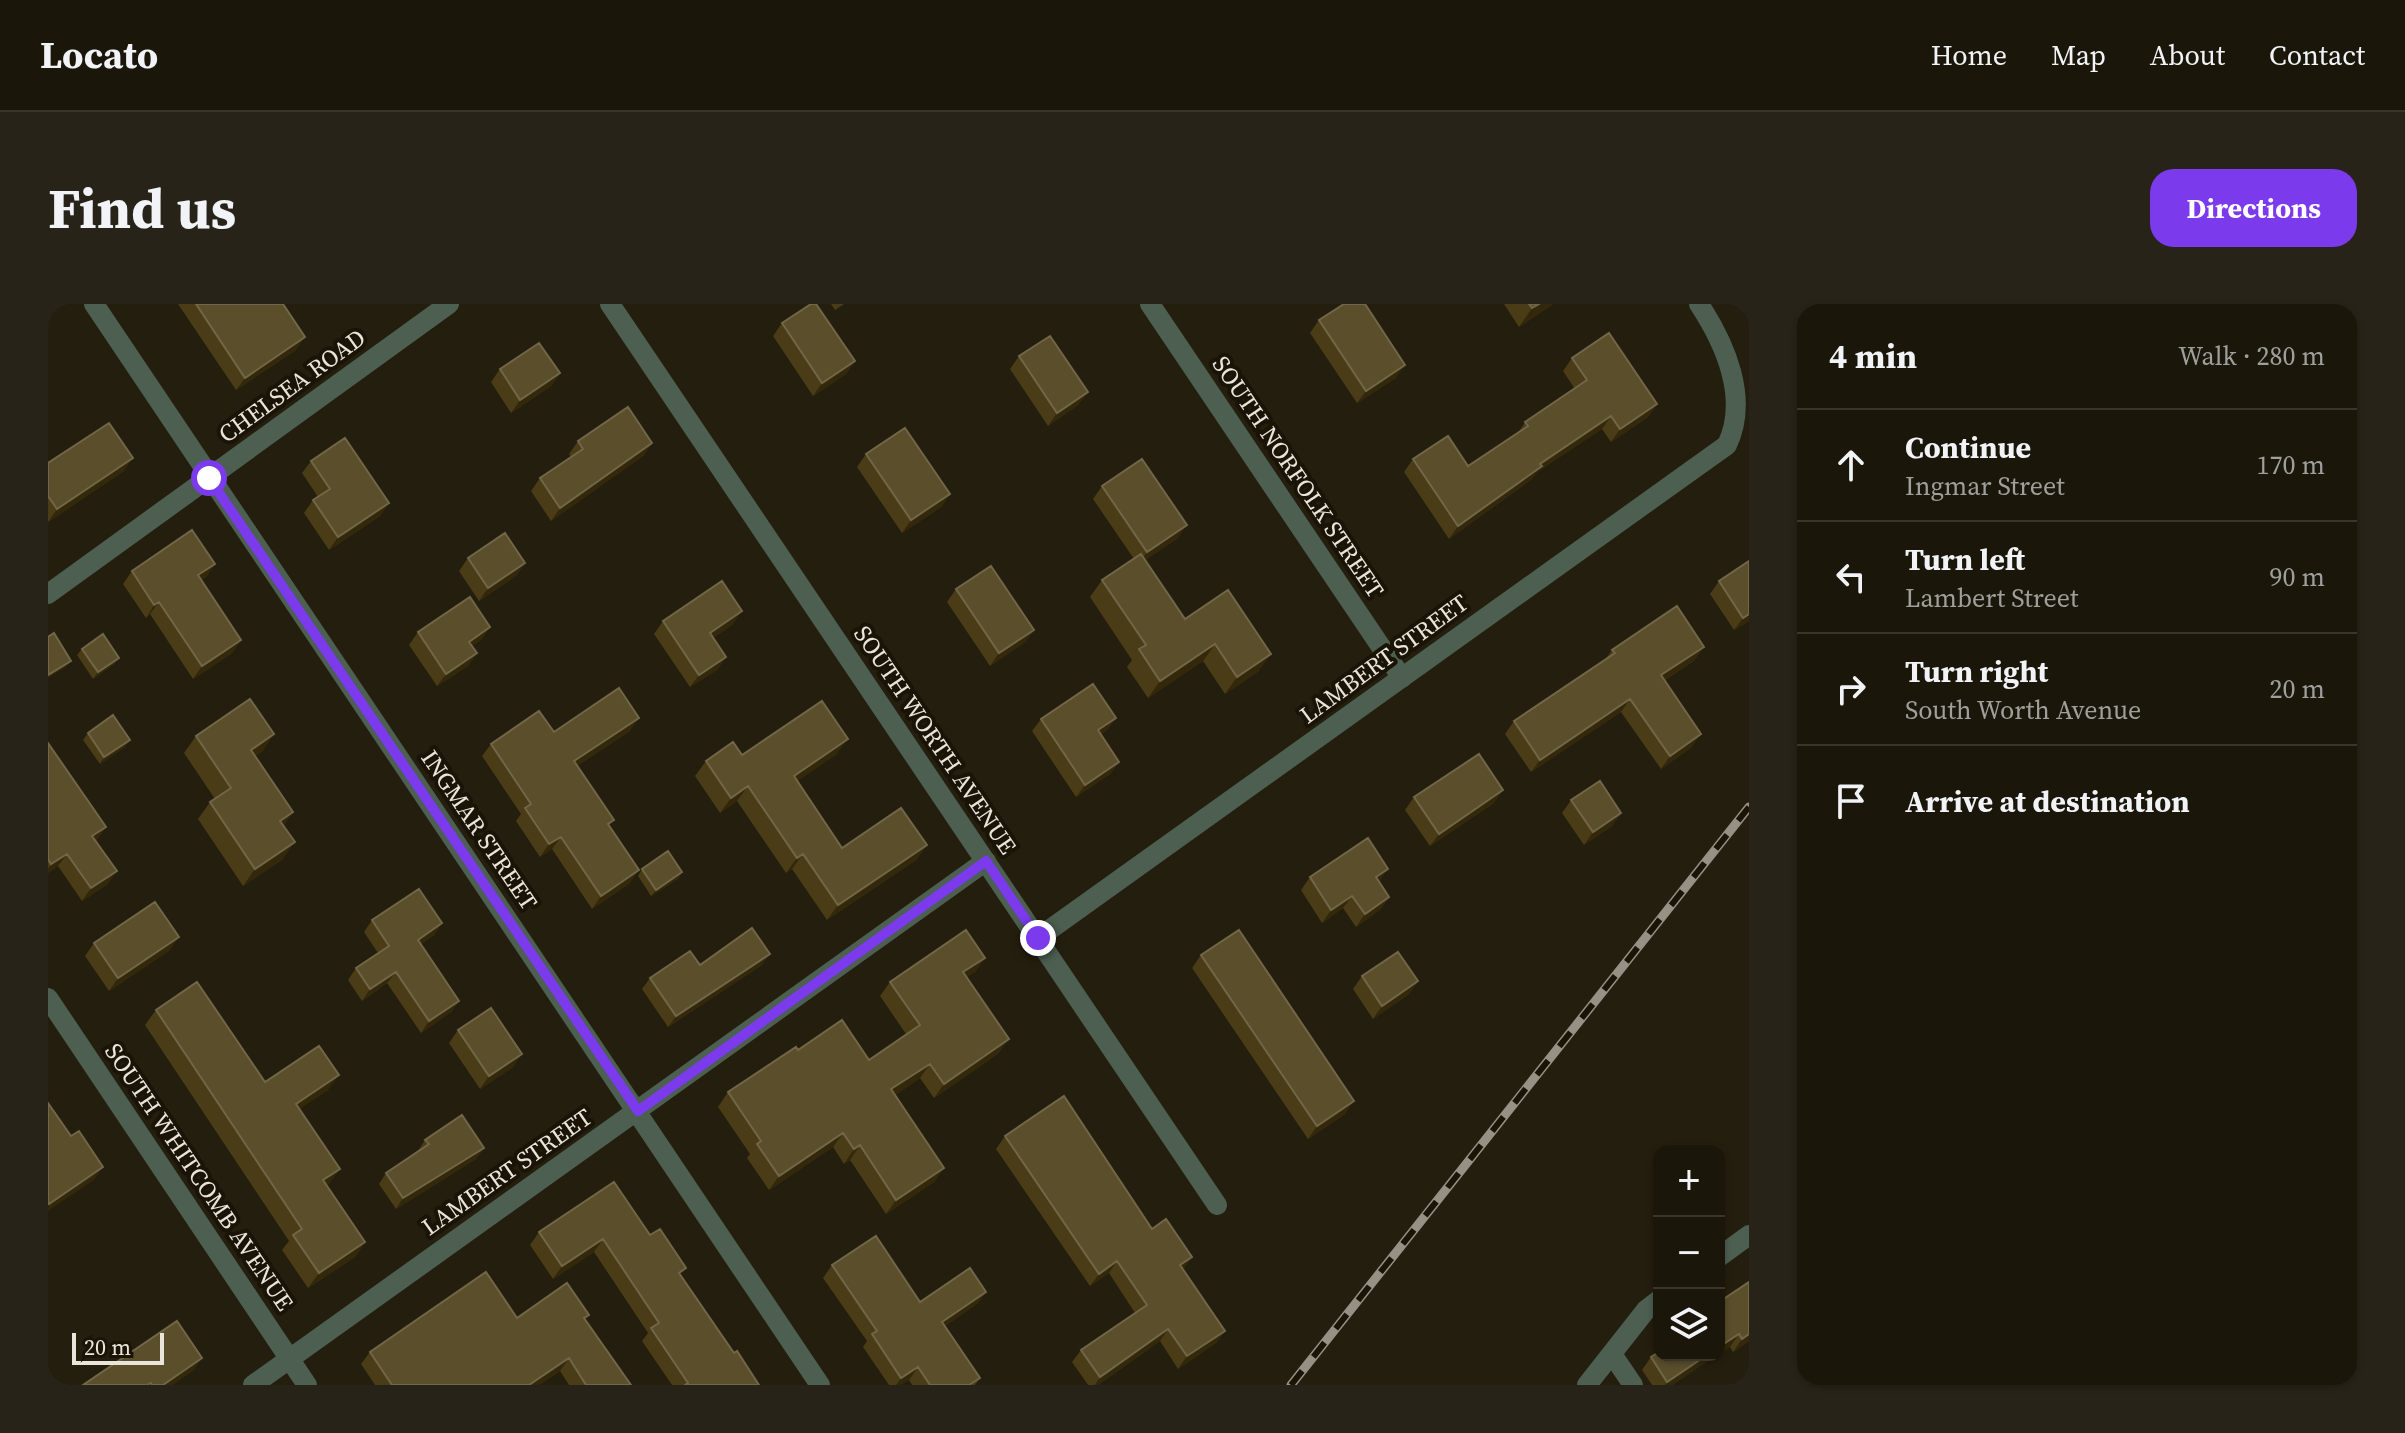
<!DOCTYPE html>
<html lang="en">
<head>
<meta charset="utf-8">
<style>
  :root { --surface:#1b160a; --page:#282318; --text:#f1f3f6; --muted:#a09f9c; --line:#39352b; --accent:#7c3aed }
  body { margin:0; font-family:"Source Serif 4",serif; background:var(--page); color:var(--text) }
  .controls { position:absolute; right:24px; bottom:24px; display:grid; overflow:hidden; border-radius:16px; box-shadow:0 2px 6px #0004 }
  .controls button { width:72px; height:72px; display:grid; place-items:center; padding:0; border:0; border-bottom:2px solid var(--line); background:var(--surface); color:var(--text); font:40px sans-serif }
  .scale { position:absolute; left:24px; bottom:20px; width:92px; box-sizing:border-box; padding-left:8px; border:4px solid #e9e5db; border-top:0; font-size:22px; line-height:28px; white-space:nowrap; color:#e9e5db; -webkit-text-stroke:6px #1a1406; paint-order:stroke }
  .stop { position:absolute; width:24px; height:24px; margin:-18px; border:6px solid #7c3aed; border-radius:50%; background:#fff }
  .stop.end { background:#7c3aed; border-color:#fff; box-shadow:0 2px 8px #0008 }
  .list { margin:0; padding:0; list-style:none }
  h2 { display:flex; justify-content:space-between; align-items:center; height:104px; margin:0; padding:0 32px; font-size:34px }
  h2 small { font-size:26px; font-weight:400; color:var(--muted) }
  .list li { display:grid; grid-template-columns:52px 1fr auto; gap:24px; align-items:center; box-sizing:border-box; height:112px; padding:0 32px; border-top:2px solid var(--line) }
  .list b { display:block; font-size:30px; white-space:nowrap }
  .list p { margin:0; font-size:26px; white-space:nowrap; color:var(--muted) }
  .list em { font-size:26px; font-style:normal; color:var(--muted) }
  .icon { flex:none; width:44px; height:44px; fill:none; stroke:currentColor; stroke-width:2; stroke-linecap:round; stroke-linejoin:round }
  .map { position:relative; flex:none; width:1701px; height:1081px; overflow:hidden; border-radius:24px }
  header { display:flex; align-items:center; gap:48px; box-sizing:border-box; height:112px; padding:0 40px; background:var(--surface); border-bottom:2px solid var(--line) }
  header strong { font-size:38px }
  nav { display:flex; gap:44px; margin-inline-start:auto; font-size:28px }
  .intro { display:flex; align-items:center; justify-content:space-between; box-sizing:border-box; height:192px; padding:0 48px }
  h1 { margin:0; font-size:56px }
  .button { padding:20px 36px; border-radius:24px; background:var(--accent); color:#fff; font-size:28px; font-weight:700 }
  main { display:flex; gap:48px; padding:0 48px }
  aside { flex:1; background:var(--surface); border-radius:24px; box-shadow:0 2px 6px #0004 }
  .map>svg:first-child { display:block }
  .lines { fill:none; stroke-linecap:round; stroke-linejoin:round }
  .minor { stroke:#4c5f51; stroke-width:20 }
  .rail-casing { stroke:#969185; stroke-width:9 }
  .rail { stroke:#1a1406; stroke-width:6; stroke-dasharray:18; stroke-linecap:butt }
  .wall { fill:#493c16 }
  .shaded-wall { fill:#33280a }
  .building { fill:#5a4e2b; stroke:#716647; stroke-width:2 }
  .route { stroke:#7c3aed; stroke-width:10 }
  .labels { text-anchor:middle; stroke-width:8; stroke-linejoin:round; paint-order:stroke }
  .street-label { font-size:24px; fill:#e9e5db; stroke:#1a1406 }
</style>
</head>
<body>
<header>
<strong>Locato</strong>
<nav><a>Home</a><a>Map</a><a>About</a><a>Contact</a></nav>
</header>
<div class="intro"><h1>Find us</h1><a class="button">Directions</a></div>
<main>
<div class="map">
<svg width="1701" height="1081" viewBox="0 0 1701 1081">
  <rect width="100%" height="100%" fill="#241e0e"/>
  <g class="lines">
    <path class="minor" d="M46 0 772 1081
      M562 0 1169 901
      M1102 0 1354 374
      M0 290 401 0
      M990 634 1679 141C1701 95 1678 41 1651 0
      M0 694 259 1081
      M1671 953 1701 931
      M1564 1050 1585 1081
      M205 1081 938 557
      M1539 1081 1598 1006 1611 996"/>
    <defs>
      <path id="rail" d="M1243 1081 1701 503"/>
    </defs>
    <use href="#rail" class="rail-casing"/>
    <use href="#rail" class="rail"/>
  </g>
  <path class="wall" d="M130 0H235L248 46 188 86Z
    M783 0H796L787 6Z
    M1456 0H1505L1471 23Z
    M1271 16 1348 74 1309 99 1262 29Z
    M734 19 807 57 798 70 765 92 725 32Z
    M971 52 1040 88 1030 101 1000 122 962 65Z
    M1524 54 1609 100 1600 113 1563 138 1554 125 1489 168 1484 175 1401 235 1356 168 1365 155 1420 162 1470 129 1477 118 1527 85 1515 67Z
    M452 65 512 69 503 82 463 109 443 78Z
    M530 137 604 139 595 152 503 217 483 187 492 174 523 153 521 150Z
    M818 150 902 190 893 203 854 229 809 163Z
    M263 157 341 199 332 212 281 246 256 209 265 196 270 193 254 169Z
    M0 159 76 167 0 218Z
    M1054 182 1130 234 1097 256 1137 315 1211 367 1177 390 1155 357 1100 394 1079 363 1084 356 1042 293 1054 276 1086 255 1045 195Z
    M420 254 477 259 468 272 431 297 411 267Z
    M167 260 158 273 153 276 193 336 184 349 145 375 102 310 98 314 75 280 84 267Z
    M1671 277 1701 317 1686 326 1662 290Z
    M908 285 986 326 977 338 942 362 899 298Z
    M615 317 685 320 665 334 678 353 669 366 642 383 606 330Z
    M442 323 433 336 424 342 429 349 420 362 389 382 361 341 370 328Z
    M34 345 71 354 66 360 45 375 29 351Z
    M1564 346 1647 356 1617 376 1644 443 1613 465 1573 408 1483 468 1457 430 1466 417 1557 356Z
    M1068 414 1059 426 1053 430 1071 458 1062 470 1028 493 984 427 993 415Z
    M582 427 529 462 562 522 582 579 544 605 504 545 492 553 468 517 473 510 434 452 443 440 506 428Z
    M40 429 77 443 52 460 35 436Z
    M148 432 215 447 207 452 236 522 235 555 195 582 150 515 162 498 167 495 136 449Z
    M0 439 58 523 48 537 60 580 34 597 10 562 0 569Z
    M789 450 749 477 794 544 879 541 868 556 779 616 744 565 738 569 689 497 672 509 647 472 658 457 694 451Z
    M1366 493 1446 499 1382 542 1357 506Z
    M1523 496 1573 509 1564 522 1536 541 1514 509Z
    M594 565 634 568 630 575 603 592 590 572Z
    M1262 573 1341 593 1332 606 1308 623 1295 604 1274 619 1253 586Z
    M324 616 394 619 386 631 373 640 411 697 403 708 373 729 339 679 314 697 300 676 308 664 330 649 316 628Z
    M46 639 122 646 61 687 37 652Z
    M1153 651 1297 810 1260 835 1144 664Z
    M937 654 927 668 919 673 951 749 886 794 872 774 847 791 896 864 886 878 838 910 802 856 796 860 785 843 721 886 699 854 702 850 670 803 680 788 750 746 821 756 858 730 832 692 842 678Z
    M652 661H714L620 723 594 685 602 674Z
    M1314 672 1370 677 1361 690 1325 715 1305 685Z
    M108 706 217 778 280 786 251 805 292 865 279 881 317 938 307 953 260 984 234 946 241 937 97 721Z
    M410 726 465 763 432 785 401 739Z
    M957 832 1104 925 1144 953 1135 965 1177 1027 1168 1039 1130 1065 1112 1037 1050 1081H1040L1024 1058 1033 1046 1087 1009 1061 969 1042 982 948 845Z
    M377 836 436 844 428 855 348 905 331 880 338 869 370 847Z
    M491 928 602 931 633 972 686 1049 711 1081H624L594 1037 600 1029 546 948 505 975 482 941Z
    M784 961 872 998 938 988 929 1000 897 1022 932 1074 927 1081H864L861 1076 852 1081H841L815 1043 819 1037 775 974Z
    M1701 978V1037L1685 1048 1682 1043 1671 1050V998Z
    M541 1011 537 1016 583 1081H521L512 1067 491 1081H327L313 1060 322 1048 469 1014Z
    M1603 1053 1625 1081H1604L1594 1066Z"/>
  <path class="shaded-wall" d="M1491 0H1505L1471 23 1484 4Z
    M257 33 248 46 188 86 197 74Z
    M807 57 798 70 765 92 774 79Z
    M1357 61 1348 74 1309 99 1318 87Z
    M512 69 503 82 463 109 472 96Z
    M1040 88 1030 101 1000 122 1009 109Z
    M1609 100 1600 113 1563 138 1572 125Z
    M1563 112 1554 125 1489 168 1484 175 1401 235 1410 222 1492 160Z
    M604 139 595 152 503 217 512 204Z
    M85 154 76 167 0 218 9 205Z
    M902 190 893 203 854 229 863 216Z
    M341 199 332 212 281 246 290 233Z
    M1139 221 1130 234 1090 261 1099 248Z
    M477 259 468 272 431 297 440 284Z
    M167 260 158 273 141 284 150 271Z
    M111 298 102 310 98 314 106 301Z
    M694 307 685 320 653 342 662 329Z
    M1701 310V317L1686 326 1695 314Z
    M442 323 433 336 412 350 421 338Z
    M986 326 977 338 942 362 951 349Z
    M193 336 184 349 145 375 154 362Z
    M1167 340 1155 357 1100 394 1112 377Z
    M1656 343 1647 356 1604 384 1613 371Z
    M429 349 420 362 389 382 398 370Z
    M1223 350 1211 367 1177 390 1189 373Z
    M678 353 669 366 642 383 651 371Z
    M71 354 66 360 45 375 50 368Z
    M23 357 18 363 0 374V371Z
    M1582 395 1573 408 1483 468 1492 456Z
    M591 414 582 427 517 470 526 457Z
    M1068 414 1059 426 1041 438 1050 426Z
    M226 430 215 447 192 462 203 446Z
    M1653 430 1644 443 1613 465 1622 452Z
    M800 435 789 450 735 487 746 472Z
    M82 436 77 443 52 460 56 453Z
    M1071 458 1062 470 1028 493 1037 481Z
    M700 482 689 497 672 509 683 494Z
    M1455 486 1446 499 1382 542 1391 530Z
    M245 508 234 525 232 517Z
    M1573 509 1564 522 1536 541 1545 528Z
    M58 523 49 536 36 545 44 532Z
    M513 533 504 545 492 553 501 540Z
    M247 538 235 555 195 582 207 565Z
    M879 541 868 556 779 616 790 601Z
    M19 550 10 562 0 569V565L3 560Z
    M755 550 744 565 738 569 749 554Z
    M1340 565 1331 578 1328 573Z
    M591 566 582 579 544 605 553 592Z
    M69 567 60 580 34 597 43 584Z
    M634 568 630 575 603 592 608 586Z
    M1304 592 1295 604 1274 619 1283 606Z
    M1341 593 1332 606 1308 623 1317 610Z
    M394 619 386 631 362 647 370 636Z
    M131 633 122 646 61 687 70 674Z
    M722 650 714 661 620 723 628 712Z
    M937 654 927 668 905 682 915 668Z
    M348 668 339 679 314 697 322 685Z
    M1370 677 1361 690 1325 715 1334 702Z
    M411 697 403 708 373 729 381 717Z
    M961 735 951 749 886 794 896 780Z
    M474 750 465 763 432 785 441 772Z
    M882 760 872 774 833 800 843 785Z
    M291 771 280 786 237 815 248 800Z
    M1306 797 1297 810 1260 835 1269 822Z
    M795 829 785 843 721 886 731 872Z
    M812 841 802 856 796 860 806 845Z
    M436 844 428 855 348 905 355 894Z
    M55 863 46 876 0 907 1 900Z
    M896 864 886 878 838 910 848 896Z
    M292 865 281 880 265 891 275 876Z
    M555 935 546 948 505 975 514 962Z
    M317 938 307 953 260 984 271 969Z
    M1144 953 1135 965 1132 961Z
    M1069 957 1061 969 1042 982 1051 970Z
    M938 988 929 1000 885 1030 894 1018Z
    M1120 1025 1112 1037 1050 1081H1047L1052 1073Z
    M1177 1027 1168 1039 1130 1065 1139 1052Z
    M1691 1030 1682 1043 1671 1050V1043Z
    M1701 1030V1037L1685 1048 1694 1035Z
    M1659 1051H1669L1625 1081H1617L1619 1078Z
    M154 1054 145 1067 125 1081H115Z
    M521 1054 512 1067 491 1081H481Z
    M870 1063 861 1076 852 1081H848L853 1074Z"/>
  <path class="building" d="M148 0H235L257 33 197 74Z
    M763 0H768L807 57 774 79 734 19Z
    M1296 0H1317L1357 61 1318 87 1271 16Z
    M1481 0H1491L1484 4Z
    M1561 29 1609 100 1572 125 1563 112 1492 160 1494 162 1410 222 1365 155 1400 132 1420 162 1480 122 1477 118 1539 76 1524 54Z
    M1002 32 1040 88 1009 109 971 52Z
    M491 39 512 69 472 96 452 65Z
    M580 103 604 139 512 204 492 174 535 145 530 137Z
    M61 119 85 154 9 205 0 192V159Z
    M857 124 902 190 863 216 818 150Z
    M297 134 341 199 290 233 265 196 282 185 263 157Z
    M1094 155 1139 221 1099 248 1054 182Z
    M144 226 167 260 150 271 193 336 154 362 111 298 106 301 84 267Z
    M457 229 477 259 440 284 420 254Z
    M1093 250 1137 315 1180 286 1223 350 1189 373 1167 340 1112 377 1091 345 1098 341 1054 276Z
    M1701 257V310L1695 314 1671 277Z
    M943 262 986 326 951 349 908 285Z
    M674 277 694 307 662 329 678 353 651 371 615 317Z
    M422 293 442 323 421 338 429 349 398 370 370 328Z
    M1629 302 1656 343 1613 371 1653 430 1622 452 1582 395 1492 456 1466 417 1567 349 1564 346Z
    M6 329 23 357 0 371V333Z
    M55 330 71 354 50 368 34 345Z
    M1045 380 1068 414 1050 426 1071 458 1037 481 993 415Z
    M571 384 591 414 526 457 566 516 560 520 591 566 553 592 513 533 501 540 477 504 483 500 443 440 491 407 506 428Z
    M202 395 226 430 203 446 245 508 232 517 247 538 207 565 162 498 183 484 148 432Z
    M774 397 800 435 746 472 794 544 853 504 879 541 790 601 755 550 749 554 700 482 683 494 658 457 685 438 694 451Z
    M65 411 82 436 56 453 40 429Z
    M0 439 58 523 44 532 69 567 43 584 19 550 3 560 0 555Z
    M1431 450 1455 486 1391 530 1366 493Z
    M1552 477 1573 509 1545 528 1523 496Z
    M1320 534 1340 565 1328 573 1341 593 1317 610 1304 592 1283 606 1262 573Z
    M620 547 634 568 608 586 594 565Z
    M371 585 394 619 370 636 411 697 381 717 348 668 322 685 308 664 341 642 324 616Z
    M107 598 131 633 70 674 46 639Z
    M704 624 722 650 628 712 602 674 642 647 652 661Z
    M918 626 937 654 915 668 961 735 896 780 882 760 843 785 896 864 848 896 812 841 806 845 795 829 731 872 709 840 713 837 680 788 748 743 750 746 794 716 821 756 872 721 842 678Z
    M1191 626 1306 797 1269 822 1153 651Z
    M1350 648 1370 677 1334 702 1314 672Z
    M149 678 217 778 271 742 291 771 248 800 292 865 275 876 317 938 271 969 245 931 254 925 108 706Z
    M443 704 474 750 441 772 410 726Z
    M1016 792 1104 925 1118 915 1144 953 1132 961 1177 1027 1139 1052 1120 1025 1052 1073 1033 1046 1099 1001 1069 957 1051 970 957 832Z
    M0 799 23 832 31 827 55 863 1 900 0 898Z
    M414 811 436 844 355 894 338 869 381 840 377 836Z
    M566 878 602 931 612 925 638 964 631 969 686 1049 689 1047 711 1081H637L640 1079 603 1024 611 1019 555 935 514 962 491 928Z
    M828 932 872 998 922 964 938 988 894 1018 932 1074 921 1081H882L870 1063 853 1074 824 1030 829 1027 784 961Z
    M438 968 469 1014 519 979 541 1011 536 1014 583 1081H538L521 1054 481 1081H344L322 1048Z
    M1701 978V1030L1694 1035 1691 1030 1671 1043V1007L1674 1005 1671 998Z
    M129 1017 154 1054 115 1081H104L103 1079 99 1081H35Z
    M1611 1048V1051H1659L1619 1078 1603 1053Z"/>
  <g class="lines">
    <path class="route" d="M161 174 590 807 938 557 990 634"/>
  </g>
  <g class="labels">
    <g class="street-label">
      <text transform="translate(244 82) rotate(-36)" y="8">CHELSEA ROAD</text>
      <text transform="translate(1250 173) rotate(56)" y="8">SOUTH NORFOLK STREET</text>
      <text transform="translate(1336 355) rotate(-36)" y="8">LAMBERT STREET</text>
      <text transform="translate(887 436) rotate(56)" y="8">SOUTH WORTH AVENUE</text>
      <text transform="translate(431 526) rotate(56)" y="8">INGMAR STREET</text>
      <text transform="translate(459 868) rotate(-35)" y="8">LAMBERT STREET</text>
      <text transform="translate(151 873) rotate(56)" y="8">SOUTH WHITCOMB AVENUE</text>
    </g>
  </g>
</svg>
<div class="controls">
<button>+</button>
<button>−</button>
<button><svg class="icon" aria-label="layers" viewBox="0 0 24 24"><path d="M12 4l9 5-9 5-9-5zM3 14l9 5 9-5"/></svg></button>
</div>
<div class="scale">20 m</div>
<div class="stop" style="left:161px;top:174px"></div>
<div class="stop end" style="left:990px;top:634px"></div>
</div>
<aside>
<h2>4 min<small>Walk · 280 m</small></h2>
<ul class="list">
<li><svg class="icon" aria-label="ahead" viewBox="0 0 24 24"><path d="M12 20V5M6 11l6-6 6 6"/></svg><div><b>Continue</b><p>Ingmar Street</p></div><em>170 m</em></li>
<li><svg class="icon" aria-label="left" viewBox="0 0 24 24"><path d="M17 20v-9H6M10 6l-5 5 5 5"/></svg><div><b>Turn left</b><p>Lambert Street</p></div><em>90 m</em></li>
<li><svg class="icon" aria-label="right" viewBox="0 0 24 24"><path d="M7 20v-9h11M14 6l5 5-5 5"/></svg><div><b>Turn right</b><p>South Worth Avenue</p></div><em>20 m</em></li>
<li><svg class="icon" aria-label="arrive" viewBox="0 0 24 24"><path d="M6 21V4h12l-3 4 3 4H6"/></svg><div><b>Arrive at destination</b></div></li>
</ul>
</aside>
</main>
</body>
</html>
